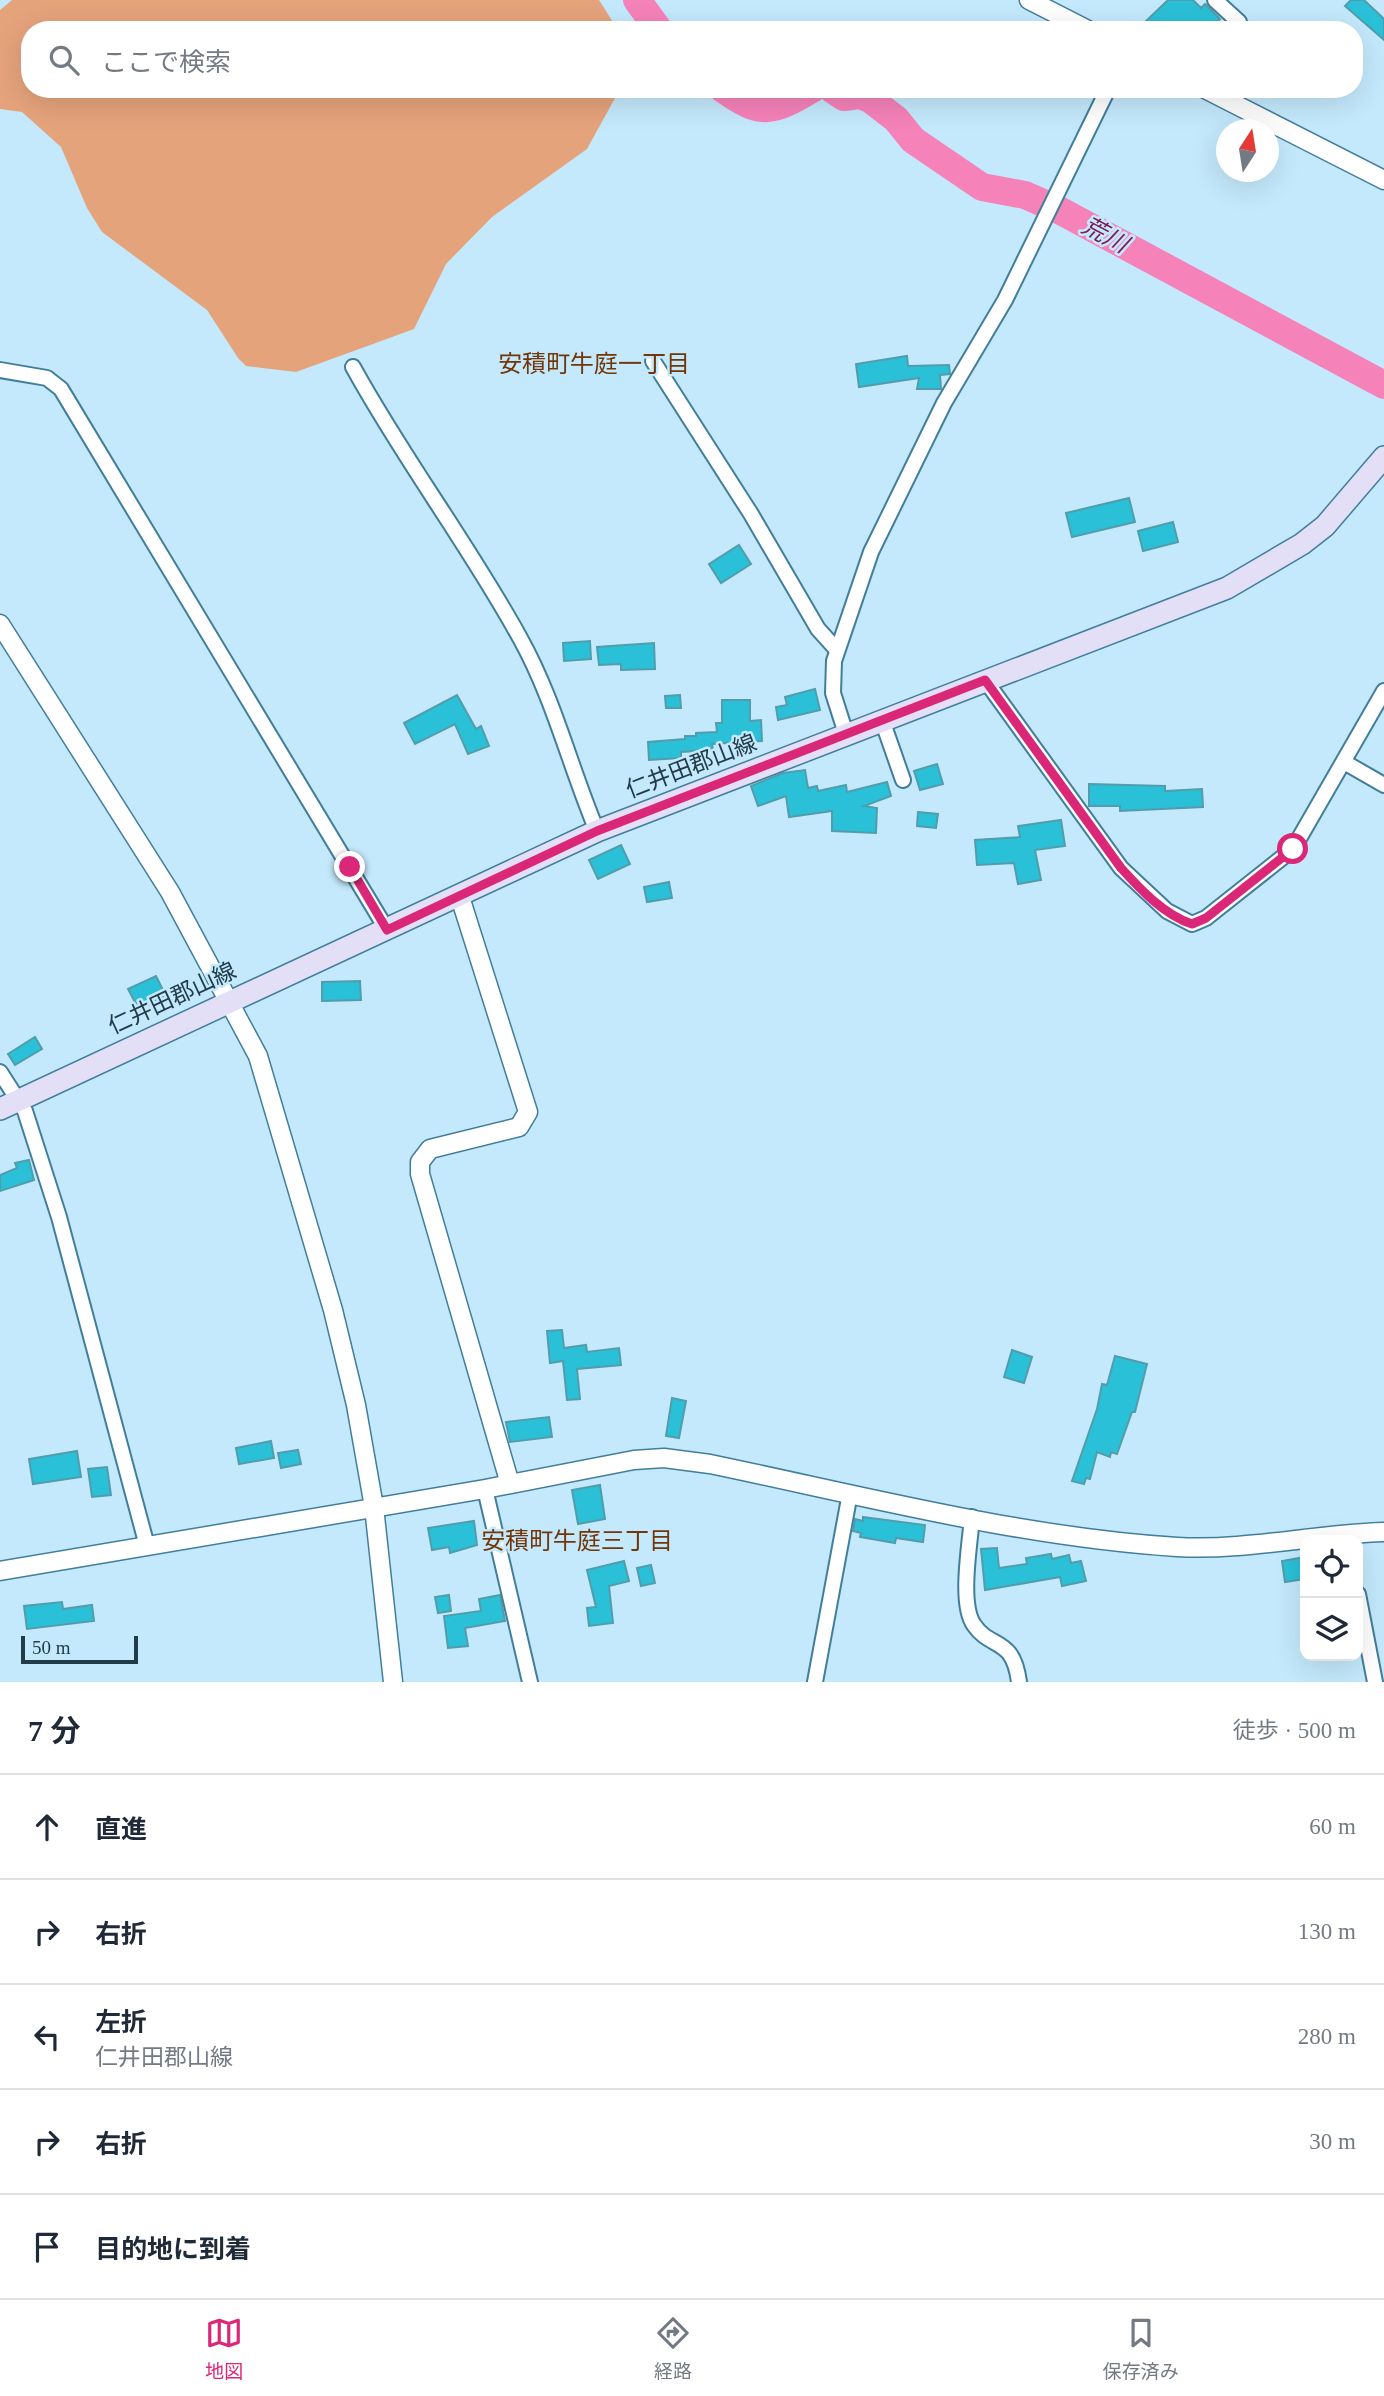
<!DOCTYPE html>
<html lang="ja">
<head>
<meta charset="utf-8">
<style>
  :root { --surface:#fff; --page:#f6f6f7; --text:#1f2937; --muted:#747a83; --line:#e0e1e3; --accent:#db2777 }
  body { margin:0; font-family:"Times New Roman","Noto Sans JP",serif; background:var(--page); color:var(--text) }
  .controls { position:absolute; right:21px; bottom:21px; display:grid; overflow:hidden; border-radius:14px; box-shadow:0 7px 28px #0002 }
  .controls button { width:63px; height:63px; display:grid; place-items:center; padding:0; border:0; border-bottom:2px solid var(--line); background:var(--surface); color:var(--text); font:35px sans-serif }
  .compass { position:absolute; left:1216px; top:119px; width:63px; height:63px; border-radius:50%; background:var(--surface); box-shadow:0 7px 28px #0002; rotate:12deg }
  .scale { position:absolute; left:21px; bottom:18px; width:117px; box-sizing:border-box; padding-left:7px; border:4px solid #213b48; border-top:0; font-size:19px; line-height:24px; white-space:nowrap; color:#213b48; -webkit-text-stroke:5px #c4e9fc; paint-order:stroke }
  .stop { position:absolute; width:21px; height:21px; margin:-16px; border:5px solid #db2777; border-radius:50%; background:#fff }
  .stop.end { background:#db2777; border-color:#fff; box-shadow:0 2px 7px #0008 }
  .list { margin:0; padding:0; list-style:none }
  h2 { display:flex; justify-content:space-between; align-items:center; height:91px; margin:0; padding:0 28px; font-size:30px }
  h2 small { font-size:23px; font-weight:400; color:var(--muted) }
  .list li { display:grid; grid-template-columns:46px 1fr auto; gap:21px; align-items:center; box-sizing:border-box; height:105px; padding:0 28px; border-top:2px solid var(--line) }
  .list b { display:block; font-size:26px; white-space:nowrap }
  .list p { margin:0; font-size:23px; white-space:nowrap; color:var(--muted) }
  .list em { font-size:23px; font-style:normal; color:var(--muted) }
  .icon { flex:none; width:38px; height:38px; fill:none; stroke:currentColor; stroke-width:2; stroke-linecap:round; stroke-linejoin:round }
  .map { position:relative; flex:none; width:1384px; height:1682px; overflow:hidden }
  .search { position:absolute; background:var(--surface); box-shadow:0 7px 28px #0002; left:21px; right:21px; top:21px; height:77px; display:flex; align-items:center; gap:18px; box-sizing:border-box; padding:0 24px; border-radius:28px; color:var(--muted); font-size:26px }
  .sheet { height:616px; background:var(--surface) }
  nav { display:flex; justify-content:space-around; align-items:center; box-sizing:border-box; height:98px; border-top:2px solid var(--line); background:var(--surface); font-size:19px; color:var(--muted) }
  nav a { display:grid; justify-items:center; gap:4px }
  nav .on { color:var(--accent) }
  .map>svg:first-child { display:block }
  .green { fill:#e5a37c }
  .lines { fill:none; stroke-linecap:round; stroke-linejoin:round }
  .river { stroke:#f582b9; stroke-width:28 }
  .building { fill:#2ac0d8; stroke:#519dac; stroke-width:2 }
  .minor-casing { stroke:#417e9c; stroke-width:18 }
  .tertiary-casing { stroke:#417e9c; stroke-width:21 }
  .secondary-casing { stroke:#417e9c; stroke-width:24 }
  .minor { stroke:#fff; stroke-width:14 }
  .tertiary { stroke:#fff; stroke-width:18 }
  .secondary { stroke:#e3dff6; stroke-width:21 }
  .route { stroke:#db2777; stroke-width:9 }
  .labels { text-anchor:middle; stroke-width:5; stroke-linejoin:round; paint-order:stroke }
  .street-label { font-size:23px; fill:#213b48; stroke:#c4e9fc }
  .water-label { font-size:24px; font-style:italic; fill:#811c54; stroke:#c4e9fc }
  .neighbourhood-label { font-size:24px; fill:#723608; stroke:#c4e9fc }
</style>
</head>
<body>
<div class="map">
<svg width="1384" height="1682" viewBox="0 0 1384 1682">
  <rect width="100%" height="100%" fill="#c4e9fc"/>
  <path class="green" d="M12 0H599L618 30H30V89H620L587 149 492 217 446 264 414 329 296 372 246 366 238 358 207 310 102 232 87 208 61 147 22 112 0 109V10Z"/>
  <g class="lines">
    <path class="river" d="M637 0 659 30
      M723 89C762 117 773 112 812 89
      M832 89 844 97 860 95 870 99 896 119 913 140 982 187 1025 195 1059 210 1384 385"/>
  </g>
  <path class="building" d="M1168 0H1193L1201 8 1205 4 1220 19 1209 30H1151L1144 23Z
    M1351 0H1364L1384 19V40L1345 6Z
    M907 356 908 366 949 365 950 374 940 375 941 389H917L919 378 859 387 856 364Z
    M1129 498 1135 522 1072 537 1066 513Z
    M1173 522 1178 542 1143 551 1138 531Z
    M739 545 751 564 721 583 709 564Z
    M590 641 591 659 564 661 563 643Z
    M654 643 655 669 621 670V664L599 665 597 647Z
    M815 689 820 710 778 720 776 707 787 705 785 697Z
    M457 695 476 729 481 726 489 746 468 754 455 724 415 744 404 723Z
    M680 695 681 708H666L665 696Z
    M722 700H750V721L761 720 762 741 712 744 713 750 681 752V758L649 760 648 742 685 739V736H696V733L717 732 716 723H722Z
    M937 764 943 784 920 790 914 771Z
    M805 770 808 788 817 786 818 791 846 785 847 792 887 782 891 796 864 806 877 808 876 833 832 831V811L789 817 786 796 758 806 751 786 783 773Z
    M1089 784 1165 786V791L1202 789 1203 807 1120 811V806H1089Z
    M918 812 938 814 936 828 917 826Z
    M1061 820 1065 846 1035 850 1041 880 1018 884 1014 863 977 865 975 840 1020 837 1018 826Z
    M621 845 630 864 598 879 589 860Z
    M669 882 672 898 647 902 644 887Z
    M156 976 166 996 139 1010 128 989Z
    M360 981 361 1000 322 1001V982Z
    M35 1037 42 1049 15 1065 8 1054Z
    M29 1160 34 1180 0 1191V1175L17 1168 15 1163Z
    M562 1330 564 1348 586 1345 587 1352 619 1348 621 1365 577 1369 580 1399 567 1400 563 1361 550 1363 547 1331Z
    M1012 1350 1032 1357 1024 1383 1004 1377Z
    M1115 1356 1147 1364 1135 1412H1132L1117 1454 1111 1452 1110 1457 1097 1452 1090 1479 1086 1478 1084 1484 1072 1481 1097 1409 1102 1384 1107 1385Z
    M672 1398 686 1401 679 1438 666 1436Z
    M549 1417 552 1437 510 1442 506 1422Z
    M271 1441 274 1458 239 1464 236 1448Z
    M298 1450 301 1464 281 1468 278 1453Z
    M77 1451 81 1477 33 1484 29 1459Z
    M107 1467 111 1495 92 1497 88 1469Z
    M600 1485 605 1519 578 1524 572 1490Z
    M863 1517 925 1525 923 1542 896 1538 895 1543 860 1537 861 1533 853 1531 855 1519 863 1521Z
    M474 1521 477 1545 450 1553 449 1547 432 1550 428 1528Z
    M997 1548 999 1568 1027 1564 1026 1558 1051 1554 1052 1559 1069 1555 1071 1563 1081 1561 1086 1581 1062 1586 1060 1577 985 1590 981 1549Z
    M1305 1557V1579L1285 1582 1282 1561Z
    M624 1561 629 1581 609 1586 613 1623 589 1626 587 1608 596 1607 587 1570Z
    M651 1565 655 1583 641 1586 637 1568Z
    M449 1595 451 1611 438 1613 435 1597Z
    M500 1595 505 1621 465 1628 468 1646 448 1648 444 1616 481 1611 479 1599Z
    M62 1602 63 1609 92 1605 94 1621 27 1629 24 1606Z"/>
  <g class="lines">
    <defs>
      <path id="minor" d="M1215 0 1239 22 1240 30
        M653 361 751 514 818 629 837 650
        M353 367C404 460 469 545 520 638 554 699 570 767 597 831
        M0 370 47 378 61 389 387 930
        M985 680 1121 868 1167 911 1192 924 1206 918 1293 849 1384 691
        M882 720 903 780
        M846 734 833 693 834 661 871 552 944 403 1005 300 1108 89
        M1344 762 1384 785
        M0 1072 25 1111 59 1217 147 1546
        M485 1489 530 1682
        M972 1517C970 1544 959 1604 974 1625 991 1650 1013 1636 1019 1682
        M1358 1594 1375 1682
        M815 1682 850 1493"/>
      <path id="tertiary" d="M1029 0 1088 30
        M1205 89 1384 180
        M0 624 170 892 258 1056 333 1310 356 1405 374 1507 393 1682
        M460 897 528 1112 519 1127 430 1149 420 1162V1174L510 1484
        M0 1571 485 1489 634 1460 664 1458 710 1464C864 1496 1020 1537 1177 1547 1246 1551 1315 1534 1384 1532"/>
      <path id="secondary" d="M0 1109 597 831 1227 588 1302 544 1325 526 1384 457"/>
    </defs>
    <use href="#minor" class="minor-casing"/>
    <use href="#tertiary" class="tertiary-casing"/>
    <use href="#secondary" class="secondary-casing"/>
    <use href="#minor" class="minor"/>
    <use href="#tertiary" class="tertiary"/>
    <use href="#secondary" class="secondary"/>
  </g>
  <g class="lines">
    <path class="route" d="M350 867 387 930 597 831 985 680 1121 868C1140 889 1164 915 1192 924L1206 918 1293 849"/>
  </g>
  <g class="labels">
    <g class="street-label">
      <text transform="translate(691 766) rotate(-21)" y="8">仁井田郡山線</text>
      <text transform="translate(172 998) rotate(-25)" y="8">仁井田郡山線</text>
    </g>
    <g class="water-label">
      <text transform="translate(1105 235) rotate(28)" y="8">荒川</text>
    </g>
    <g class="neighbourhood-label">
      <text x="594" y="372">安積町牛庭一丁目</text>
      <text x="577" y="1549">安積町牛庭三丁目</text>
    </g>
  </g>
</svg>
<div class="controls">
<button><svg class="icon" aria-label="locate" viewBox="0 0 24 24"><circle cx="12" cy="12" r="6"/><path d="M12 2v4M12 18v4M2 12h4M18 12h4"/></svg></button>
<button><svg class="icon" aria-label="layers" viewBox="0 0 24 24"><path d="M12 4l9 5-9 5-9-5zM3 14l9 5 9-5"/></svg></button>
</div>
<svg class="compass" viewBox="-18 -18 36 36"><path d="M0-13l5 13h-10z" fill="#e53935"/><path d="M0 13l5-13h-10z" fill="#747a83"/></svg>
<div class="scale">50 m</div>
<div class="stop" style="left:1293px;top:849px"></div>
<div class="stop end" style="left:350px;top:867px"></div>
<div class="search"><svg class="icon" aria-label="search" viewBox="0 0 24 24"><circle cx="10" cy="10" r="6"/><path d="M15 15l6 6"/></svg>ここで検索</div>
</div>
<section class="sheet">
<h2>7 分<small>徒歩 · 500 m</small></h2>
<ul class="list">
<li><svg class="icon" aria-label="ahead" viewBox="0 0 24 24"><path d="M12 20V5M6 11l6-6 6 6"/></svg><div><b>直進</b></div><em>60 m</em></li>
<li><svg class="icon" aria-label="right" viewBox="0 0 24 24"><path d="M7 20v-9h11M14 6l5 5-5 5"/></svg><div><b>右折</b></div><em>130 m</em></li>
<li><svg class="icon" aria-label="left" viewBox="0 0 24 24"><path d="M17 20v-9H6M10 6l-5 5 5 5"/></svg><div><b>左折</b><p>仁井田郡山線</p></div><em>280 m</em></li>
<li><svg class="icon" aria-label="right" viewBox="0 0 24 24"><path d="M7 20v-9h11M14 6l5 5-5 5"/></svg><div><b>右折</b></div><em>30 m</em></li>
<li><svg class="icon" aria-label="arrive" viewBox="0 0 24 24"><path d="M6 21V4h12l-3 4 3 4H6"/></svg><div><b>目的地に到着</b></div></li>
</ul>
</section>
<nav>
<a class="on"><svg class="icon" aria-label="map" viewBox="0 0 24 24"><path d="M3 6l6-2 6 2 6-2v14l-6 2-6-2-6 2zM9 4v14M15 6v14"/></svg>地図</a>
<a><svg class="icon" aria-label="directions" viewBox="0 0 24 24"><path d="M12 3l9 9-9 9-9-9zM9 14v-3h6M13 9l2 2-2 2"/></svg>経路</a>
<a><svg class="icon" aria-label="saved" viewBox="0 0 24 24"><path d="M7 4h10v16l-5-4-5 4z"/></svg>保存済み</a>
</nav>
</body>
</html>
